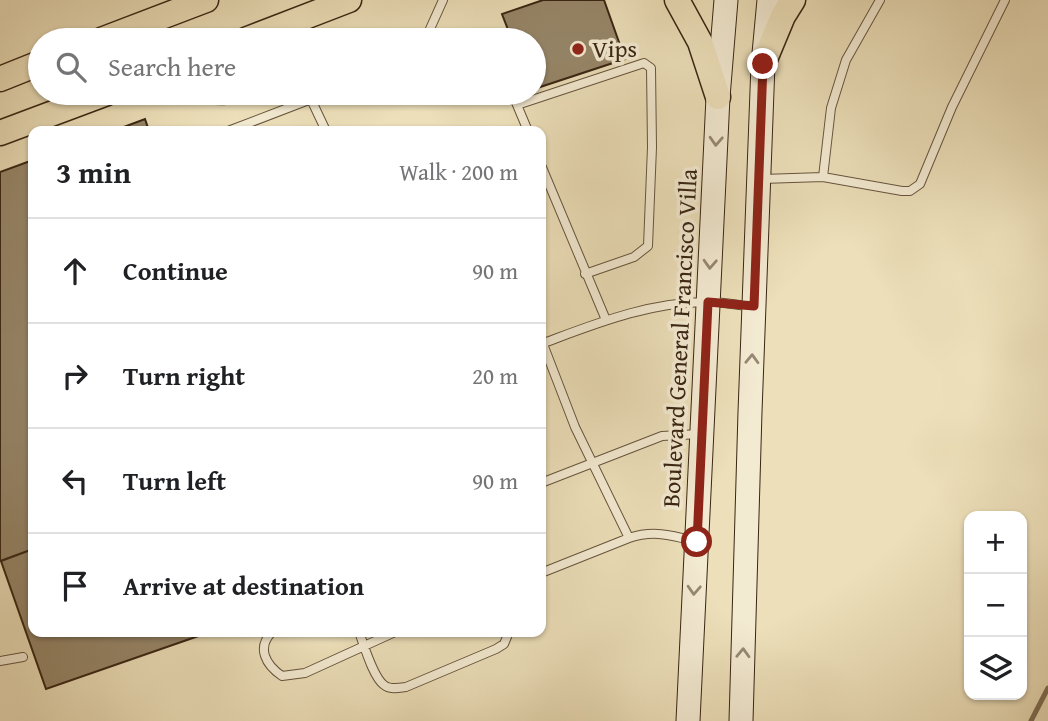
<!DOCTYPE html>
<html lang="en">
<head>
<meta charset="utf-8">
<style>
  :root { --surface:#fff; --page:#f6f6f6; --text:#202124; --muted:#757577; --line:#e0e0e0 }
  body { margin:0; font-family:"Gentium Book Plus",serif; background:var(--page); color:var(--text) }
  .controls { position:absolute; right:21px; bottom:21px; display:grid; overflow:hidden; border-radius:14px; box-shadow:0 2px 5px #0004 }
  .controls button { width:63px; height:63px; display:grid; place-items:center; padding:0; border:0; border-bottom:2px solid var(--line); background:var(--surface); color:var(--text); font:35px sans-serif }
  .stop { position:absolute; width:21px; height:21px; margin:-16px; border:5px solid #8f2418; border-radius:50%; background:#fff }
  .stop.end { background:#8f2418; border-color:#fff; box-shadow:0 2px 7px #0008 }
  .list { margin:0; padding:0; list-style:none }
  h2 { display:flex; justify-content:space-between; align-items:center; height:91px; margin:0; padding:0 28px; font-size:30px }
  h2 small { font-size:23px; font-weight:400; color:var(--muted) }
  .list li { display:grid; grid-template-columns:46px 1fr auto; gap:21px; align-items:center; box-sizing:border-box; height:105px; padding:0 28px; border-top:2px solid var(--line) }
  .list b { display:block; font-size:26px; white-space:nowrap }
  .list em { font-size:23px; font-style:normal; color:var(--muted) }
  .icon { flex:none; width:38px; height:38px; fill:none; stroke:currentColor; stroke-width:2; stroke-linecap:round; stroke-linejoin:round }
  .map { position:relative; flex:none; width:1048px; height:721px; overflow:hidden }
  .search { position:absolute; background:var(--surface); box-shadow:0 2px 5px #0004; left:28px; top:28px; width:518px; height:77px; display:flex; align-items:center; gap:18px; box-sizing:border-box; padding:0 24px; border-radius:38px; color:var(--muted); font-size:26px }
  .panel { position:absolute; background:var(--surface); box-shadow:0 2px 5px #0004; left:28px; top:126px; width:518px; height:511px; border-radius:14px }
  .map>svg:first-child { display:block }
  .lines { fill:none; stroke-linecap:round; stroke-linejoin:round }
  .stream { stroke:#806f55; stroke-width:5 }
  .building { fill:#968669; stroke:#392513; stroke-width:2 }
  .lane-casing { stroke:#66543c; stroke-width:10 }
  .secondary-casing { stroke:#392513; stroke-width:25 }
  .primary-casing { stroke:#392513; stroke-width:27 }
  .lane { stroke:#f3ead2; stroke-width:8 }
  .secondary { stroke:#f3ead2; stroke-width:23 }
  .primary { stroke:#ecdfb9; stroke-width:24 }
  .oneway { stroke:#968872 }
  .route { stroke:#8f2418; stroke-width:9 }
  .poi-dot { fill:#8f2418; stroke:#f3ead2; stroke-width:2.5 }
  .labels { text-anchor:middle; stroke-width:7; stroke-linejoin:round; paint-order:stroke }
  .poi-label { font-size:24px; fill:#392513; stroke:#f3ead2; text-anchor:start }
  .street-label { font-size:24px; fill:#392513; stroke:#f3ead2 }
</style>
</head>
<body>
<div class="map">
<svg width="1048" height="721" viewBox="0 0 1048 721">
  <rect width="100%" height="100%" fill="#ecdfb9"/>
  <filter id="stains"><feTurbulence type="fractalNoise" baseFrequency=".00286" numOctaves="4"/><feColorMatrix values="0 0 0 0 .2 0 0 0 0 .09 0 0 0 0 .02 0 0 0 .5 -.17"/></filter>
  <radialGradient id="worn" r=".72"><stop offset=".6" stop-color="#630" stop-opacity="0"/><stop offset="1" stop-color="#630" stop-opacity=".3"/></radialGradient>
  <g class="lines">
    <path class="stream" d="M1031 721 1048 688"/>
  </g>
  <path class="building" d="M543 0H604L625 59 534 89V40H512L502 14Z
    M145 119 149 131H113Z
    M33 160V549L0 561V172Z
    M33 549V632H210L46 689 1 561Z"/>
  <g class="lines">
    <defs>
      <path id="lane" d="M425 40 443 0
        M465 40 486 33 493 40
        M198 93C217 106 235 99 255 93
        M308 93 326 131
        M512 93 528 131
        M517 105 644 63 651 68 652 147 648 246 634 257 585 274
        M228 131 327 93
        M541 165 606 320
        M823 177 902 191H910L920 184 952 107 1005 0
        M762 179 823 177 831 108 846 60 880 0
        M541 344C595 324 648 302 708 302 722 302 737 305 751 306
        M541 483 662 436 700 434
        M629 538C653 530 671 535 694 541
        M541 573 629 538 575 427 543 344
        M272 632C256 648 266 665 282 676L305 673 395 632
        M359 632C364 645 373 677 384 685 390 690 399 688 406 687L496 649 504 644 509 632
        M0 661 23 657"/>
      <path id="secondary" d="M688 721 718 97 726 0
        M741 721 750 412 763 64 769 0"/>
      <path id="primary" d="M677 0 700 42 718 97
        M101 40 206 0
        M245 40 349 0
        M763 64 783 16 793 0
        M0 79 40 63
        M0 133 107 93"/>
    </defs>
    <use href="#lane" class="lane-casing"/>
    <use href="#secondary" class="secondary-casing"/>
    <use href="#primary" class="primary-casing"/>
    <use href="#lane" class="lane"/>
    <use href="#secondary" class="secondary"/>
    <use href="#primary" class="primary"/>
  </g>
  <defs><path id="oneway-chevron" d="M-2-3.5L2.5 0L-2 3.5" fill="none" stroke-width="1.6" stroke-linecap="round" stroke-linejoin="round" transform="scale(1.75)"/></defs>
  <g class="oneway">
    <use href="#oneway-chevron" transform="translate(716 141) rotate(93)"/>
    <use href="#oneway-chevron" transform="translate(710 264) rotate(93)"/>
    <use href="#oneway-chevron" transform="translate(752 359) rotate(-88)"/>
    <use href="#oneway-chevron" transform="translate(694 590) rotate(93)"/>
    <use href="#oneway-chevron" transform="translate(743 653) rotate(-88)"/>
  </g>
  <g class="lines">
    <path class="route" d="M697 542 708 302 754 306 763 64"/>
  </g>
  <circle class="poi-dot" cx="578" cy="49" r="7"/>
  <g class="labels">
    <g class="poi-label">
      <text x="592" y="57">Vips</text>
    </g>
    <g class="street-label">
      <text transform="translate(680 338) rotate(-87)" y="8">Boulevard General Francisco Villa</text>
    </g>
  </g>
  <rect width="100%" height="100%" filter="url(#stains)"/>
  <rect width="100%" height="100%" fill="url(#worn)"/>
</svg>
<div class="controls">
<button>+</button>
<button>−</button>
<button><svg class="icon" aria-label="layers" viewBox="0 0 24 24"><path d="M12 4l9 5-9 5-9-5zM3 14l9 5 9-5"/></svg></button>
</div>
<div class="stop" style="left:697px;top:542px"></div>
<div class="stop end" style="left:763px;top:64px"></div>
<div class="search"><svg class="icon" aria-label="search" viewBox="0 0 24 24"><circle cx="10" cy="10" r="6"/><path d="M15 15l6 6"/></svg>Search here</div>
<section class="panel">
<h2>3 min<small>Walk · 200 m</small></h2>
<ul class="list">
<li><svg class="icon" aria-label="ahead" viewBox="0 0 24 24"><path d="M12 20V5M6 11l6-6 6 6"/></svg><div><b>Continue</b></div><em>90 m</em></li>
<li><svg class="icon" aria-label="right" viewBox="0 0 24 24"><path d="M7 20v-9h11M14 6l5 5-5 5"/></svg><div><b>Turn right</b></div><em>20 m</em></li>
<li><svg class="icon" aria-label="left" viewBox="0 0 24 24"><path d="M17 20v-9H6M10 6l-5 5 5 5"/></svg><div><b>Turn left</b></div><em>90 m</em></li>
<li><svg class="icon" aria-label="arrive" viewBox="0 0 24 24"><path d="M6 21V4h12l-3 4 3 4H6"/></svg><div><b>Arrive at destination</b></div></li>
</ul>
</section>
</div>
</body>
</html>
